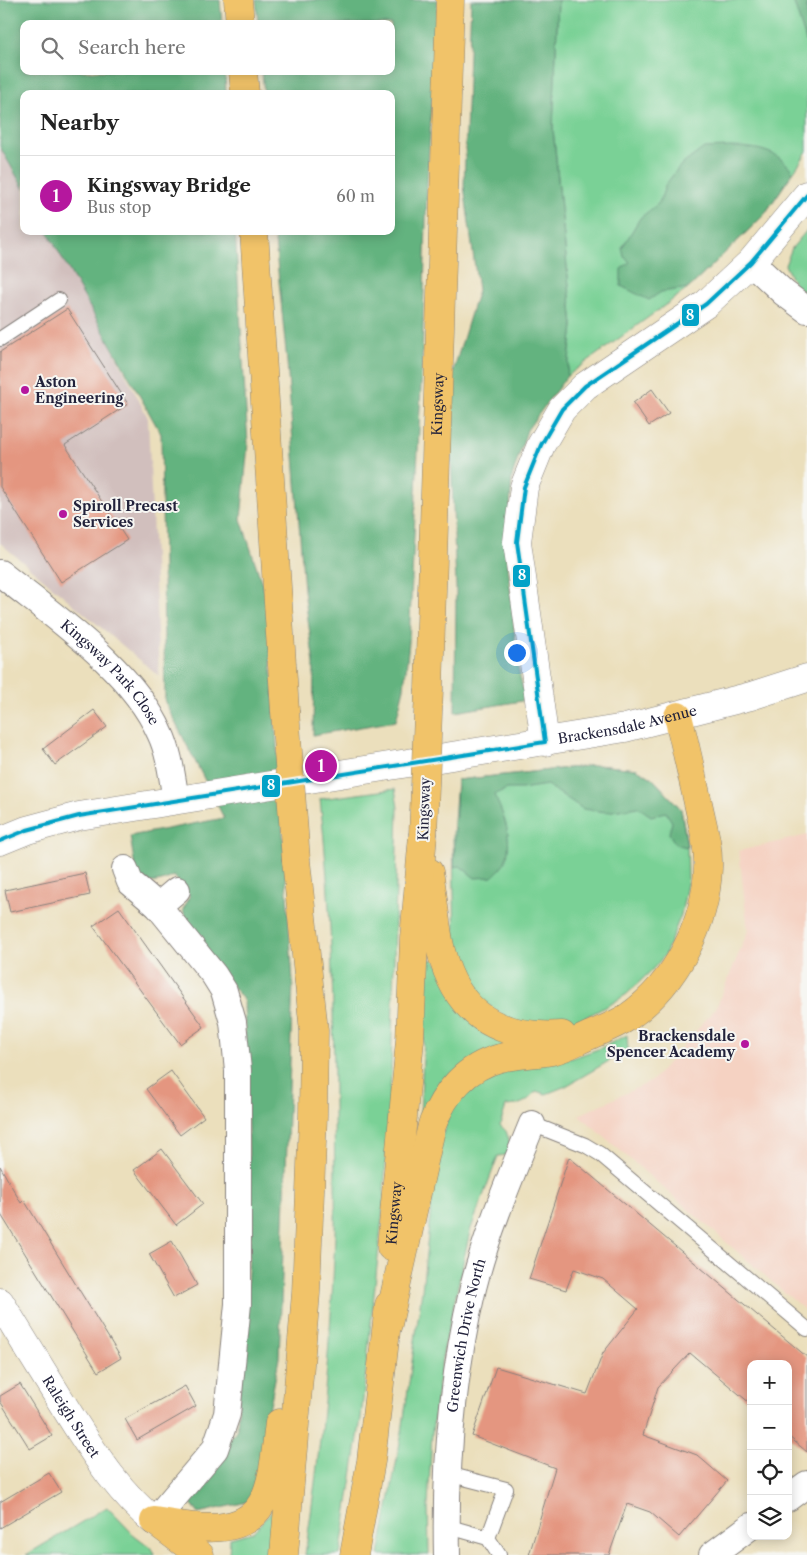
<!DOCTYPE html>
<html lang="en">
<head>
<meta charset="utf-8">
<style>
  :root { --surface:#fff; --page:#f2f2f2; --text:#222; --muted:#767676; --line:#e0e0e0; --accent:#b5179e }
  body { margin:0; font-family:"Libre Caslon Text",serif; background:var(--page); color:var(--text) }
  .controls { position:absolute; right:15px; bottom:15px; display:grid; overflow:hidden; border-radius:10px; box-shadow:0 2px 12px #0003 }
  .controls button { width:45px; height:45px; display:grid; place-items:center; padding:0; border:0; border-bottom:1px solid var(--line); background:var(--surface); color:var(--text); font:25px sans-serif }
  .you { position:absolute; left:516px; top:652px; width:18px; height:18px; margin:-12px; border:4px solid #fff; border-radius:50%; background:#1a73e8; box-shadow:0 0 0 8px #1a73e833 }
  .badge { display:grid; place-items:center; width:32px; height:32px; border-radius:50%; background:var(--accent); color:#fff; font-size:16px; font-weight:700 }
  .pin { position:absolute; translate:-50% -50%; border:2px solid #fff; box-shadow:0 1px 5px #0006 }
  .list { margin:0; padding:0; list-style:none }
  h2 { display:flex; justify-content:space-between; align-items:center; height:65px; margin:0; padding:0 20px; font-size:21px }
  h2 small { font-size:16px; font-weight:400; color:var(--muted) }
  .list li { display:grid; grid-template-columns:32px 1fr auto; gap:15px; align-items:center; box-sizing:border-box; height:80px; padding:0 20px; border-top:1px solid var(--line) }
  .list b { display:block; font-size:19px; white-space:nowrap }
  .list p { margin:0; font-size:16px; white-space:nowrap; color:var(--muted) }
  .list em { font-size:16px; font-style:normal; color:var(--muted) }
  .icon { flex:none; width:28px; height:28px; fill:none; stroke:currentColor; stroke-width:2; stroke-linecap:round; stroke-linejoin:round }
  .map { position:relative; flex:none; width:807px; height:1555px; overflow:hidden }
  .search { position:absolute; background:var(--surface); box-shadow:0 2px 12px #0003; left:20px; top:20px; width:375px; height:55px; display:flex; align-items:center; gap:12px; box-sizing:border-box; padding:0 18px; border-radius:10px; color:var(--muted); font-size:19px }
  .panel { position:absolute; background:var(--surface); box-shadow:0 2px 12px #0003; left:20px; top:90px; width:375px; height:145px; border-radius:10px }
  .map>svg:first-child { display:block }
  .built { fill:#f5d2c2 }
  .industrial { fill:#d1bfbd }
  .green { fill:#7ad196; stroke:#4e7a68 }
  .forest { fill:#63b37f; stroke:#426a5d }
  .building { fill:#e49680 }
  .lines { fill:none; stroke-linecap:round; stroke-linejoin:round }
  .service-casing { stroke:#86807c; stroke-width:16 }
  .minor-casing { stroke:#86807c; stroke-width:28 }
  .tertiary-casing { stroke:#86807c; stroke-width:29 }
  .trunk-casing { stroke:#86807c; stroke-width:29 }
  .service { stroke:#fff; stroke-width:14 }
  .minor { stroke:#fff; stroke-width:26 }
  .tertiary { stroke:#fff; stroke-width:28 }
  .trunk { stroke:#f1c369; stroke-width:28 }
  .trunk-bridge-casing { stroke:#86807c; stroke-width:29; stroke-linecap:butt }
  .trunk-bridge { stroke:#f1c369; stroke-width:28 }
  .bus-1-casing { stroke:#f6f6f2; stroke-width:8 }
  .bus-1 { stroke:#02a2c7; stroke-width:4 }
  .poi-dot { fill:#b5179e; stroke:#f6f6f2; stroke-width:2 }
  .labels { text-anchor:middle; stroke-width:4; stroke-linejoin:round; paint-order:stroke }
  .poi-label { font-size:14px; font-weight:bold; fill:#22223b; stroke:#f6f6f2; text-anchor:start }
  .street-label { font-size:14px; fill:#22223b; stroke:#f6f6f2 }
  .line-badge { stroke:#f6f6f2; stroke-width:2 }
  .badge-label { font-size:14px; text-anchor:middle; font-weight:bold; fill:#fff }
</style>
</head>
<body>
<div class="map">
<svg width="807" height="1555" viewBox="0 0 807 1555">
  <rect width="100%" height="100%" fill="#f6f6f2"/>
  <filter id="ink" filterUnits="userSpaceOnUse"><feTurbulence type="fractalNoise" baseFrequency=".02" numOctaves="2"/><feDisplacementMap in="SourceGraphic" scale="10" xChannelSelector="R" yChannelSelector="G"/><feConvolveMatrix kernelMatrix="1 2 1 2 8 2 1 2 1" color-interpolation-filters="sRGB"/></filter>
  <filter id="wash" filterUnits="userSpaceOnUse"><feTurbulence type="fractalNoise" baseFrequency=".0096" numOctaves="4" result="noise"/><feDisplacementMap in="SourceGraphic" scale="20" xChannelSelector="R" yChannelSelector="G"/><feGaussianBlur stdDeviation="1.12" result="paint"/><feColorMatrix in="noise" values="0 0 0 0 0 0 0 0 0 0 0 0 0 0 0 0 0 1.4 0 .05"/><feComposite in="paint" operator="in"/></filter>
  <g filter="url(#wash)">
    <rect width="100%" height="100%" fill="#ebdfbc"/>
    <path class="built" d="M807 835V1312L579 1115 652 1081 716 1008 748 931 739 851Z"/>
    <path class="industrial" d="M0 136 24 180V231H52L148 418 159 676 0 543Z"/>
    <path class="green" d="M558 0H807V151L803 158 764 215 689 288 567 376 573 326 553 129Z
      M807 230V296L794 284 785 265 792 248Z
      M597 765 637 769 652 778 681 809 687 843 688 879 681 915 665 955 652 970 627 994 611 1004 582 1019 563 1025 516 1024 470 993 455 955 453 834 457 780Z
      M395 789 398 808 391 1075 383 1209 361 1418 340 1555H305C321 1450 331 1342 335 1236 336 1192 334 1147 334 1103 334 1001 331 900 320 799Z
      M428 959 434 960 508 1041 420 1118Z
      M627 1035 628 1050 566 1086 546 1094 536 1091C527 1103 520 1105 506 1106L500 1125 506 1131 511 1146 506 1155 498 1156 470 1231 442 1358 432 1433 428 1504 429 1555H379L402 1432 422 1291 437 1151 455 1097 501 1067 572 1058 601 1048Z
      M277 1505 270 1555H229L230 1538 253 1532Z
      M107 1507 133 1534 150 1547 155 1555H26Z"/>
    <path class="forest" d="M0 0H220L222 24H24V71H225L226 94H24V189L0 147Z
      M256 0H438L427 184 422 365 409 642 404 688 396 721 313 735 314 664 304 590 287 362 274 231H391V94H264L262 71H391V24H258Z
      M471 0H558L553 129 573 326 567 376 527 430 512 477 507 554 518 668 524 693 522 701 455 712 456 587 451 454 453 372 478 290 464 186Z
      M793 0H807V44Z
      M704 148C735 147 774 142 793 172L764 215 689 288 661 292 649 300 621 286V269L630 262 624 257 622 248 640 218 659 203 666 184 680 166Z
      M47 231H235L248 444 241 519 267 599 293 982 279 1358 252 1501 198 1513 187 1497 237 1429 251 1228 244 1001 187 925 183 909 190 897 174 876C160 883 152 884 137 880L130 836 224 818 165 702 161 434Z
      M597 765 637 769 652 778 681 809 687 847 675 844 669 833 672 822 666 812 651 816 638 807 606 812 583 809 547 785 522 789H507L494 795C504 814 514 840 505 862 503 867 496 873 492 877L475 878 460 866 454 867 457 780Z"/>
    <g id="blocks">
      <path class="building" d="M67 309 128 404 65 445 127 540 61 582 0 487V352Z
        M652 389 669 413 649 426 633 403Z
        M94 710 107 727 55 765 43 749Z
        M85 873 90 895 10 912 5 890Z
        M119 908 204 1027 180 1044 93 926Z
        M171 1071 204 1117 180 1135 146 1089Z
        M162 1149 203 1204 176 1225 134 1170Z
        M569 1157 807 1357V1452L788 1436V1364H751V1404L690 1353 658 1387 643 1435 697 1455 727 1481 679 1537 650 1512 627 1504 609 1555H529L555 1468 472 1436 496 1367 587 1394 603 1353 638 1309 603 1279 574 1269 566 1290 529 1279Z
        M0 1166 21 1203 24 1200 121 1358 98 1372 0 1213Z
        M172 1241 197 1285 174 1298 149 1254Z
        M20 1384 52 1436 30 1449 0 1401V1396Z
        M185 1386 196 1406 137 1440 125 1419Z
        M49 1473 61 1492 0 1528V1502Z"/>
    </g>
  </g>
  <g filter="url(#ink)">
    <use href="#blocks" fill-opacity="0" stroke="#86807c" stroke-width="1"/>
    <g class="lines">
      <defs>
        <path id="service" d="M0 339 59 300
          M532 1124 585 1145 600 1154 807 1329
          M446 1526 488 1538 506 1489 448 1474
          M488 1538 499 1555"/>
        <g id="minor">
          <path d="M751 262 784 293 807 310"/>
          <path id="s1" d="M0 573C54 617 131 668 160 733 170 754 172 778 176 800"/>
          <path d="M125 869 130 882 158 906 214 975 224 991 233 1022 238 1070V1304L227 1414 215 1449 154 1521"/>
          <path d="M158 906 177 890"/>
          <path d="M788 1498 807 1484"/>
          <path id="s2" d="M447 1555C445 1465 452 1376 473 1288 487 1232 510 1178 532 1124"/>
          <path d="M712 1555 751 1526"/>
        </g>
        <g id="tertiary">
          <path d="M545 742 517 542 524 487 541 445 562 409 585 386 706 304 751 262 807 195"/>
          <path id="s3" d="M0 841 27 830 79 816 625 728 751 696 807 678"/>
          <path id="s4" d="M0 1302C25 1343 50 1384 76 1425 99 1461 121 1494 154 1521"/>
        </g>
        <g id="trunk">
          <path d="M238 0 240 24"/>
          <path d="M243 71 245 94"/>
          <path d="M254 231 285 711"/>
          <path id="s5" d="M429 689 450 0"/>
          <path d="M429 872C434 898 435 925 441 951 457 1015 499 1039 562 1035"/>
          <path id="s6" d="M391 1247 410 1040 414 939 423 835"/>
          <path d="M388 1324 432 1125C444 1093 466 1067 500 1058 517 1054 535 1054 552 1051 564 1048 573 1043 584 1038 599 1031 614 1026 628 1017 675 984 706 925 708 868 709 849 704 830 700 812 693 780 686 748 678 716"/>
          <path d="M154 1521C188 1526 241 1540 262 1503 274 1483 276 1446 279 1423"/>
          <path d="M156 1522 200 1555"/>
          <path d="M284 1555 306 1293 313 1116 314 1031 296 860"/>
          <path d="M354 1555 371 1461 389 1305"/>
        </g>
      </defs>
      <use href="#service" class="service-casing"/>
      <use href="#minor" class="minor-casing"/>
      <use href="#tertiary" class="tertiary-casing"/>
      <use href="#trunk" class="trunk-casing"/>
      <use href="#service" class="service"/>
      <use href="#minor" class="minor"/>
      <use href="#tertiary" class="tertiary"/>
      <use href="#trunk" class="trunk"/>
      <defs>
        <path id="trunk-bridge" d="M285 711 296 860
          M423 835 429 689"/>
      </defs>
      <use href="#trunk-bridge" class="trunk-bridge-casing"/>
      <use href="#trunk-bridge" class="trunk-bridge"/>
      <defs>
        <path id="bus-1" d="M545 742 517 542 524 487 541 445 562 409 585 386 706 304 751 262 807 195
          M0 841 27 830 79 816 545 742"/>
      </defs>
      <use href="#bus-1" class="bus-1-casing"/>
      <use href="#bus-1" class="bus-1"/>
    </g>
  </g>
  <g class="poi-dot">
    <circle cx="25" cy="390" r="5"/>
    <circle cx="63" cy="514" r="5"/>
    <circle cx="745" cy="1044" r="5"/>
  </g>
  <g class="labels">
    <g class="poi-label">
      <text x="35" y="387">Aston<tspan x="35" dy="16">Engineering</tspan></text>
      <text x="73" y="511">Spiroll Precast<tspan x="73" dy="16">Services</tspan></text>
      <text x="735" y="1041" text-anchor="end">Brackensdale<tspan x="735" dy="16">Spencer Academy</tspan></text>
    </g>
    <g class="street-label">
      <text dy="5" stroke="none"><textPath href="#s5" startOffset="285">Kingsway</textPath></text>
      <text dy="5" stroke="none"><textPath href="#s1" startOffset="149">Kingsway Park Close</textPath></text>
      <text dy="5" stroke="none"><textPath href="#s3" startOffset="639">Brackensdale Avenue</textPath></text>
      <text transform="translate(424 809) rotate(-88)" y="5">Kingsway</text>
      <text dy="5" stroke="none"><textPath href="#s6" startOffset="34">Kingsway</textPath></text>
      <text dy="5" stroke="none"><textPath href="#s2" startOffset="221">Greenwich Drive North</textPath></text>
      <text dy="5" stroke="none"><textPath href="#s4" startOffset="135">Raleigh Street</textPath></text>
    </g>
  </g>
  <g class="line-badge">
    <rect x="681" y="303" width="19" height="24" rx="5" fill="#02a2c7"/>
    <rect x="512" y="564" width="19" height="24" rx="5" fill="#02a2c7"/>
    <rect x="261" y="774" width="20" height="24" rx="5" fill="#02a2c7"/>
  </g>
  <g class="badge-label">
    <text x="690" y="320">8</text>
    <text x="522" y="580">8</text>
    <text x="271" y="790">8</text>
  </g>
</svg>
<div class="controls">
<button>+</button>
<button>−</button>
<button><svg class="icon" aria-label="locate" viewBox="0 0 24 24"><circle cx="12" cy="12" r="6"/><path d="M12 2v4M12 18v4M2 12h4M18 12h4"/></svg></button>
<button><svg class="icon" aria-label="layers" viewBox="0 0 24 24"><path d="M12 4l9 5-9 5-9-5zM3 14l9 5 9-5"/></svg></button>
</div>
<div class="you"></div>
<div class="pin badge" style="left:321px;top:766px">1</div>
<div class="search"><svg class="icon" aria-label="search" viewBox="0 0 24 24"><circle cx="10" cy="10" r="6"/><path d="M15 15l6 6"/></svg>Search here</div>
<section class="panel">
<h2>Nearby<small></small></h2>
<ul class="list">
<li><span class="badge">1</span><div><b>Kingsway Bridge</b><p>Bus stop</p></div><em>60 m</em></li>
</ul>
</section>
</div>
</body>
</html>
